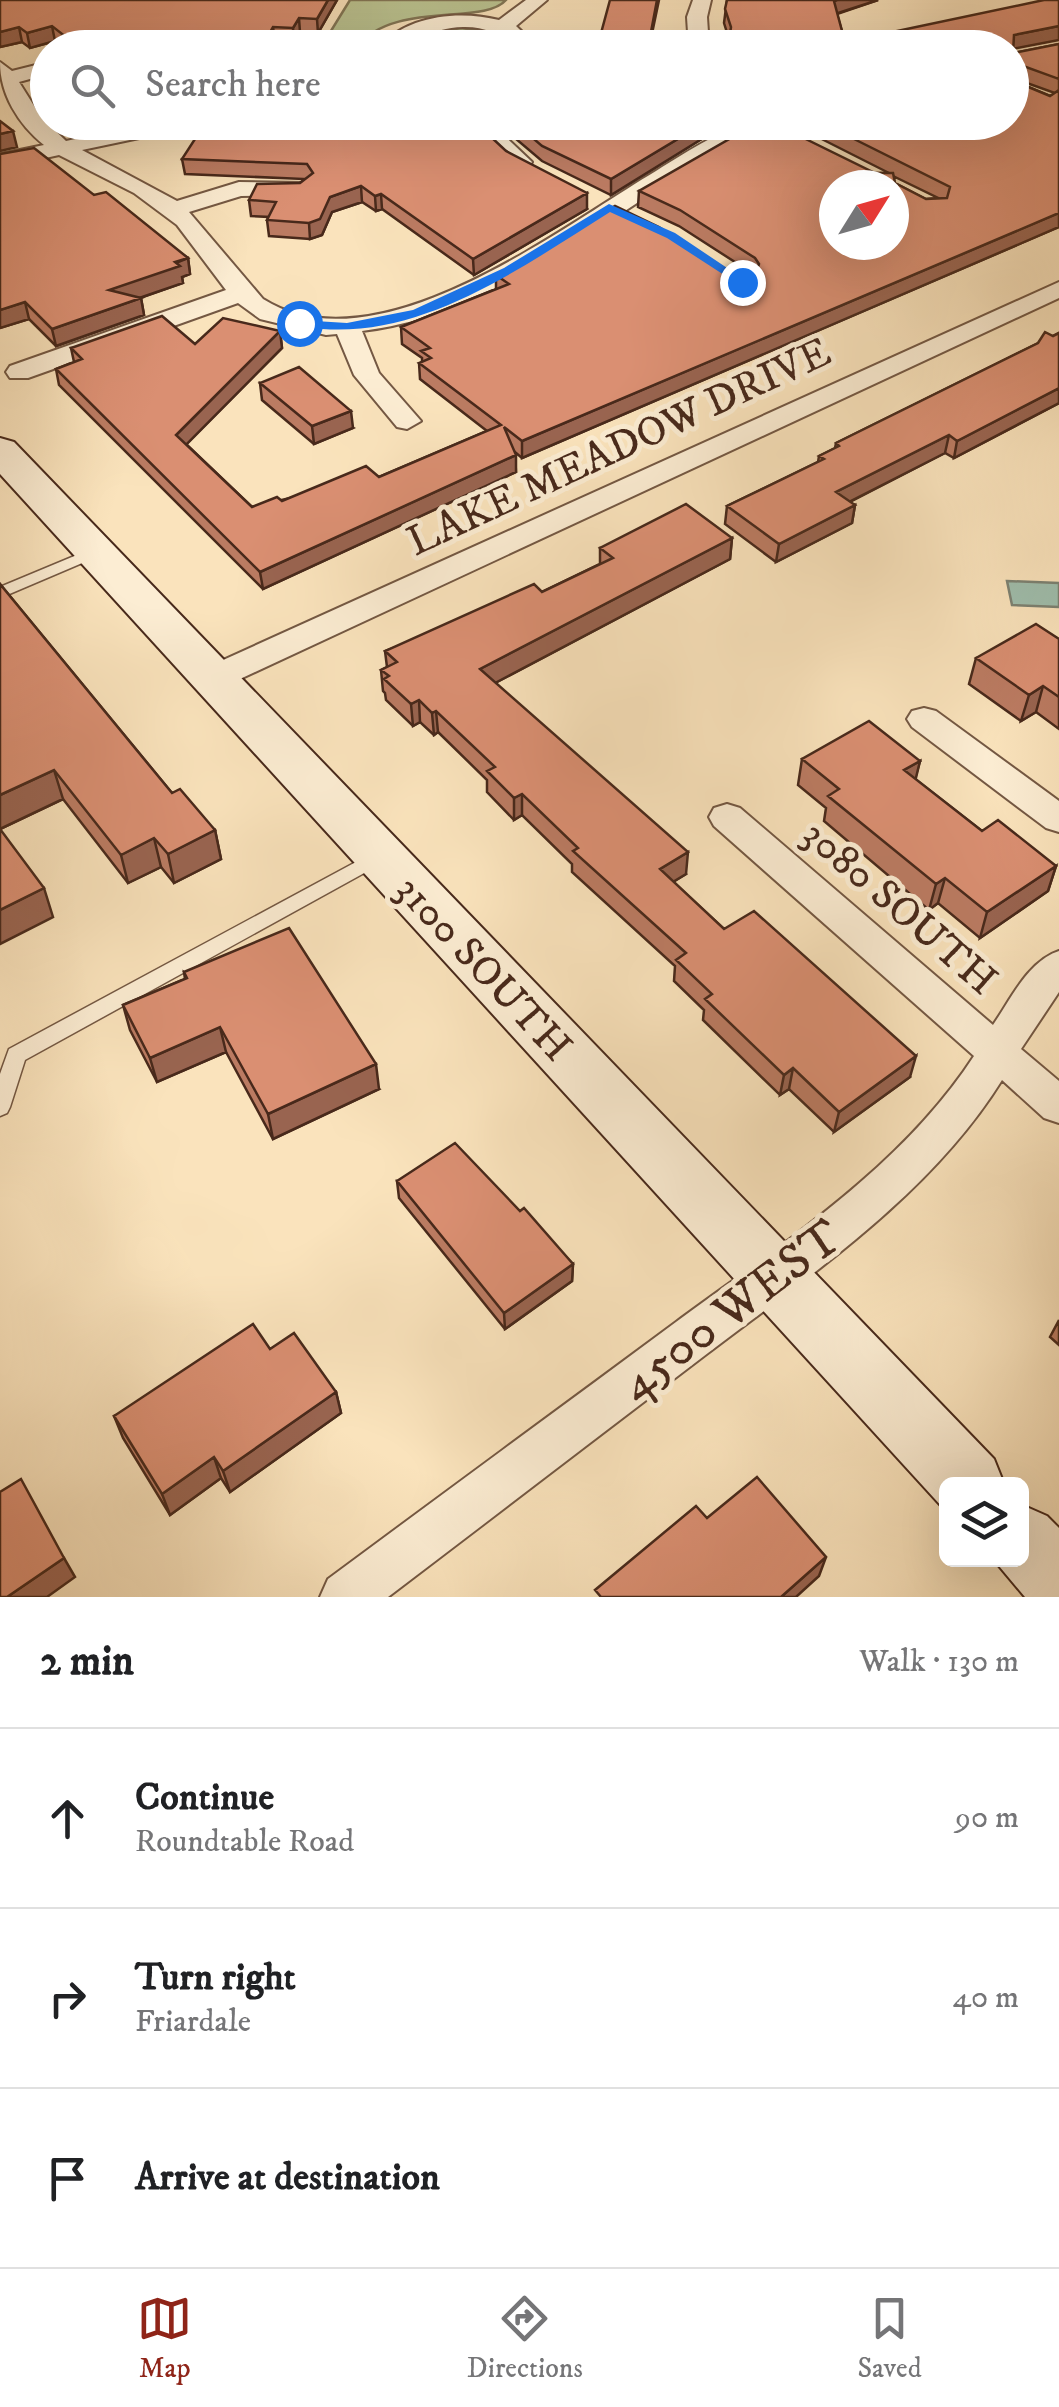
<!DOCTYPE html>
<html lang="en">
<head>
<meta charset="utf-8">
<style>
  :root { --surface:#fff; --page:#f6f6f6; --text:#202124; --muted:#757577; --line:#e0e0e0; --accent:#8f2418 }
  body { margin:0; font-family:"IM FELL DW Pica",serif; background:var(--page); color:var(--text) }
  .controls { position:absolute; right:30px; bottom:30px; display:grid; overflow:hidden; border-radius:15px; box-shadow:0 10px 40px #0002 }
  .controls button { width:90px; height:90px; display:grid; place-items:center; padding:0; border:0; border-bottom:2px solid var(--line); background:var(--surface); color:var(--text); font:50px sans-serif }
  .compass { position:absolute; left:819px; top:170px; width:90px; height:90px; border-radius:50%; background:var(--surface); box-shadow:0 10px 40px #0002; rotate:53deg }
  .stop { position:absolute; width:30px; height:30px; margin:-22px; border:8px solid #1a73e8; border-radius:50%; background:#fff }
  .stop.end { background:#1a73e8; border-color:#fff; box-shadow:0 2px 10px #0008 }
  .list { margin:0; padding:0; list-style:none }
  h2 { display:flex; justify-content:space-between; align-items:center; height:130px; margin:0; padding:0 40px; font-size:42px }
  h2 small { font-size:32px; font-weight:400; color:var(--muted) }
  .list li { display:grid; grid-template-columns:65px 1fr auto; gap:30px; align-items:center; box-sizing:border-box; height:180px; padding:0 40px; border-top:2px solid var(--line) }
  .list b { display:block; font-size:38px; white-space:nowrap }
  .list p { margin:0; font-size:32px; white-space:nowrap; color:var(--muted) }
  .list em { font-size:32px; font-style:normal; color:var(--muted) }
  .icon { flex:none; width:55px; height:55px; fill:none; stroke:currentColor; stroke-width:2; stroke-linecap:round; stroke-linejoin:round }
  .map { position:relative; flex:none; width:1059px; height:1597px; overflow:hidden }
  .search { position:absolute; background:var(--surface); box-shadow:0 10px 40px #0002; left:30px; right:30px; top:30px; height:110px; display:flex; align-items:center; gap:25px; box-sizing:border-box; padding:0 35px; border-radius:55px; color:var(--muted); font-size:38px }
  .sheet { height:670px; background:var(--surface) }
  nav { display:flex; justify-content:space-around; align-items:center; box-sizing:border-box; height:140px; border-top:2px solid var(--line); background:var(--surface); font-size:28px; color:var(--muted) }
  nav a { display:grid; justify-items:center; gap:5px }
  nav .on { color:var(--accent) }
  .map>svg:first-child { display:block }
  .green { fill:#bbc492; stroke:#827656; stroke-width:2.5 }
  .water { fill:#9fbead; stroke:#7c8273; stroke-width:2.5 }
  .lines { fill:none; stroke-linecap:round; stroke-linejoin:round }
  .lane-casing { stroke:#745843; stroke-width:3 }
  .street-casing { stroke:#745843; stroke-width:4 }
  .secondary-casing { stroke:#48291b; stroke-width:4 }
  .lane { fill:#fcedd3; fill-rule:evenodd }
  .street { fill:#fcedd3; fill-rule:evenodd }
  .secondary { fill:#fcedd3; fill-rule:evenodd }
  .wall { fill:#bb7b62; stroke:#48291b; stroke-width:2.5; fill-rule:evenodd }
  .shaded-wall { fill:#996450; stroke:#48291b; stroke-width:2.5 }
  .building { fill:#da8f72; stroke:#48291b; stroke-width:2.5; fill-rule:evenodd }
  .route { fill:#1a73e8 }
  .labels { text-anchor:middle; stroke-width:10; stroke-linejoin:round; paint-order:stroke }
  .street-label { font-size:42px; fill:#48291b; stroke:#fcedd3 }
  .near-street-label { font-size:50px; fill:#48291b; stroke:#fcedd3 }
</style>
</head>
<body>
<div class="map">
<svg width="1059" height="1597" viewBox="0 0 1059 1597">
  <rect width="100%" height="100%" fill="#fae3bc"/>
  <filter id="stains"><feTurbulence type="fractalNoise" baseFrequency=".002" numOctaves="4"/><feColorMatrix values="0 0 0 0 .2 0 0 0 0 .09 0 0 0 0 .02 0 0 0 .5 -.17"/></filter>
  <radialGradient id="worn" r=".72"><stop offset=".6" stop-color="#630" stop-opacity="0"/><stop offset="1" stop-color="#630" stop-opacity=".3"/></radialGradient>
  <path class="green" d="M350 0H506C484 26 393 0 357 47H321Z
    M461 28 488 32 507 40 510 47 403 48 414 36Z"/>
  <path class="water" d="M1007 581 1059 583V607L1012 605Z"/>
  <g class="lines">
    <defs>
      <path id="lane" d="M96 547 101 549 104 552 101 555 0 598V587Z
        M380 849 386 851 389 856 386 861 25 1060 10 1107 7 1113 0 1116V1074L9 1049Z"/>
      <path id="street" d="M526 0H547L516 26 539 48C509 48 499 26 463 27 431 27 408 48 378 48 407 15 459 10 499 20Z
        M693 0H711L707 17 709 48H689L687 17Z
        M0 62 12 71 48 62V74L19 82 41 117 66 141 154 122H197L187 128 82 150 177 201 239 182 308 183 311 188 300 195 241 196 189 212 263 299C377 371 560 228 656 171 694 148 729 122 773 122 754 142 718 152 694 167 591 229 484 317 362 331L379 373 421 421 407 429 397 427 354 375 337 334 326 335 260 319 238 303 28 378H10L6 372 10 366 226 290 177 225 134 193 59 155 0 168V154L44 145C18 124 0 94 0 62Z
        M328 122H349L355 133 350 149H334Z
        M467 122H490L532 162 529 167H513Z
        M1059 282V298L225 686 213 689 201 686 197 678 201 670Z
        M924 708 936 711 1059 801V832L1046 828 912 727 907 719 912 711Z
        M727 804 740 808 993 1025C1011 999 1028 961 1059 951V992L1021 1049 1059 1081V1123L1044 1118 1002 1080C931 1194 813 1273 708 1353 601 1434 495 1516 388 1597H320L328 1579C444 1493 560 1408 676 1322 782 1244 901 1168 974 1056L714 826 709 817 714 808Z"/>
      <path id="secondary" d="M0 438 14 442 994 1459 1004 1484H946L944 1509 0 474Z
        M1022 1505 1047 1516 1059 1528V1597H1025L994 1560H1022Z"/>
    </defs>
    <use href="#lane" class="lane-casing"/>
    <use href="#street" class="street-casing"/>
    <use href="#secondary" class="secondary-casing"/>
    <use href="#lane" class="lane"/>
    <use href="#street" class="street"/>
    <use href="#secondary" class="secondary"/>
  </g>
  <path class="wall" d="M0 0H337L318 33 300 32 294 43 275 42 272 48H63L55 41 30 48 22 42 0 47Z
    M727 0H878L837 14 845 42 1013 49V53L1059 44V227L522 458 515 452 516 472 263 589 59 385 56 369 74 362 71 348 195 344 280 331 282 348 186 444 252 507 379 477 487 431 420 379 419 363 422 362V358L402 344 401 327 496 289V275L752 273 679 226 638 207 639 191 875 173H889L788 122H1012L729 39 724 23ZM1013 78 1055 93 1050 96 1014 81ZM893 176 938 198 926 199 895 183Z
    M496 122H735L700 140 611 195 542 161Z
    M330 137 506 151 587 209 474 275 382 209 376 211 362 202 332 212 322 235 310 239 269 236 267 220 269 217 251 216 249 200 300 183 305 179 185 174 182 159Z
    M94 195 188 258 190 274 182 277 183 283 140 298H141L144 315 56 346 29 319 0 328Z
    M1059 333V403L954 458 945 453 850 502 855 505 852 523 776 562 725 524 727 506 818 462 819 456 835 448 836 443Z
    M260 383 353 428 314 444 262 400Z
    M732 538 730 559 495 683 686 874 673 882 724 929 910 1077 834 1132 789 1089 780 1095 703 1020 704 1010 674 981 675 966 572 872V864L522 815 514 820 487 792V780L438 732 434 735 420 722 413 726 386 700 385 693 383 691 381 670 387 667 385 651 542 592 600 564V548Z
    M0 584 172 793 215 830 221 859 174 883 161 867 128 883 63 799 0 829Z
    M1059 639V729L1036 712 1021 721 969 684 976 658Z
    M802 759 920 761 915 779 982 831 1056 866 1048 891 980 938 938 903 929 910 824 821 826 808 798 785Z
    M184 972 379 1089 273 1139 226 1052 157 1082 130 1030 123 1005 185 979Z
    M397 1181 520 1211 573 1264 572 1281 505 1329 399 1198Z
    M1059 1320V1345L1050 1337Z
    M270 1349 336 1392 341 1413 230 1492 221 1478 170 1515 123 1438 114 1416Z"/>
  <path class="shaded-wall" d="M328 0H337L318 33 317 19Z
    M657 0H659L649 48 647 47Z
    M837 0H878L832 15 834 1Z
    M299 18 300 32 294 43 293 28Z
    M52 26 55 41 30 48 27 33Z
    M1059 26V40L1012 49 1014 35Z
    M19 27 22 42 0 47V32Z
    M273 27 275 42 272 48H261Z
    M706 122H735L700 140 611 195V179Z
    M13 131 17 147 0 151V134Z
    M361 186 362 202 332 212 322 235 310 239 309 223 330 197Z
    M587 193V209L474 275 473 259Z
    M381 194 382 209 376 211 375 196Z
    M1059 213V227L522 458V441Z
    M188 258 190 274 182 277 183 283 113 307 109 290Z
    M141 298 144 315 56 346 52 329Z
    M25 302 29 319 0 328V310Z
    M280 331 282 348 179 452 176 435Z
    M1059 388V403L954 458 957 441Z
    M351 411 353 428 314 444 312 426Z
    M949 435 945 453 833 510 836 492Z
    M516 455V472L263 589 260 572Z
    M855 505 852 523 776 562 779 544Z
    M732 538 730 559 480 691V669Z
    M1043 686 1036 712 1021 721 1029 695Z
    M419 700 420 722 413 726 411 704Z
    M436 711 438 732 434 735 432 713Z
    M920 761 914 786 904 770Z
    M54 770 63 799 0 829V795Z
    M522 794V815L514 820V798Z
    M215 830 221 859 174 883 168 854Z
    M154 838 161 867 128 883 121 855Z
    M688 852 686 874 658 891 660 869Z
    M1056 866 1048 891 980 938 987 912Z
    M945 878 938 903 929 910 936 884Z
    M44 888 53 917 0 944V910Z
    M220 1027 226 1052 157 1082 150 1058Z
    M916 1056 910 1077 834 1132 839 1112Z
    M376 1064 379 1089 273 1139 268 1114Z
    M793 1068 789 1089 780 1095 784 1075Z
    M573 1264 572 1281 505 1329 504 1313Z
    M336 1392 341 1413 230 1492 223 1471Z
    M214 1457 221 1478 170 1515 162 1494Z
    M826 1557 819 1576 796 1597H781Z
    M64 1558 75 1577 47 1597H7Z"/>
  <path class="building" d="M0 0H328L317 19 299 18 293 28 273 27 261 48H80L52 26 27 33 19 27 0 32Z
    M610 0H657L648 48H597Z
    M727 0H837L834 1 845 42 1044 0H1059V26L1014 35 1013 53 1059 44V79L1012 62 1014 81 1050 96 1059 90V213L522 441 504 427 516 455 260 572 56 369 82 359 71 348 162 316 195 344 223 318 280 331 176 435 252 507 277 497 282 501 366 466 379 477 501 425 419 363 431 358 421 351 430 348 401 327 509 284 496 275 615 206 659 227 732 274 756 273 759 264 755 258 680 210 639 191 759 122H771L875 173H893L895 183 926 199 947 198 950 187 820 122H1012V48H728L731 27 725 9ZM834 185H894V245H834Z
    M0 121 13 131 0 134Z
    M206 122H326L330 137 349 138 356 122H475L506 151 587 193 473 259 381 194 375 196 361 186 330 197 320 219 309 223 267 220 276 202 249 200 257 184 300 183 313 173 307 164 182 159Z
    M514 122H706L611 179 542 146Z
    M34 148 94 195 106 192 188 258 175 262 180 266 109 290 141 298 52 329 25 302 0 310V154Z
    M1045 332 1053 336 1059 333V388L957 441 949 435 836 492 855 505 779 544 727 506 824 459 819 456 839 446 836 443 1038 343Z
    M299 367 351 411 312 426 260 383Z
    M686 504 732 538 480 669 688 852 660 869 724 929 754 911 916 1056 839 1112 793 1068 784 1075 705 999 712 994 676 960 686 953 573 851 578 848 522 794 514 798 487 771 495 767 436 711 432 713 419 700 411 704 384 679 389 676 381 670 397 662 385 651 534 584 542 592 613 558 600 548Z
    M0 584 172 793 180 789 215 830 168 854 154 838 121 855 54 770 0 795Z
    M1036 624 1059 639V697L1043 686 1029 695 976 658Z
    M869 721 920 761 904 770 982 831 998 820 1056 866 987 912 945 878 936 884 828 796 839 789 802 759Z
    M0 829 44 888 0 910Z
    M289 928 376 1064 268 1114 220 1027 150 1058 123 1005 187 978 184 972Z
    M455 1143 520 1211 524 1208 573 1264 504 1313 397 1181Z
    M253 1324 270 1349 294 1333 336 1392 223 1471 214 1457 162 1494 114 1416Z
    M757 1477 826 1557 781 1597H601L595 1590 696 1506 707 1518Z
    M21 1479 64 1558 7 1597H0V1492Z"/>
  <path class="route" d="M609 204 675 233 748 282 738 284 667 238 610 212C525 265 427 337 322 329 312 328 301 328 293 323L299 320 347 323 413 310 504 268Z"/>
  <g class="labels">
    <g class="street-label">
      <text transform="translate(618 445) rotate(-25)" y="15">LAKE MEADOW DRIVE</text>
      <text transform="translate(901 906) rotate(41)" y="15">3080 SOUTH</text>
      <text transform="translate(485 967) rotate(47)" y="15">3100 SOUTH</text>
    </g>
    <g class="near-street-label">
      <text transform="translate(729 1308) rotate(-37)" y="18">4500 WEST</text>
    </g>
  </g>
  <rect width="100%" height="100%" filter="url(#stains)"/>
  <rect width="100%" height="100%" fill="url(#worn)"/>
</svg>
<div class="controls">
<button><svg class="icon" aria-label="layers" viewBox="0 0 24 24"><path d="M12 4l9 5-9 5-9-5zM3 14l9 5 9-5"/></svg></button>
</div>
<svg class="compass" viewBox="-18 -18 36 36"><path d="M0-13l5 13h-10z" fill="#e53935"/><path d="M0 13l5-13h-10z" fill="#757577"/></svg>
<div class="stop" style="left:299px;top:323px"></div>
<div class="stop end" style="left:742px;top:282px"></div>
<div class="search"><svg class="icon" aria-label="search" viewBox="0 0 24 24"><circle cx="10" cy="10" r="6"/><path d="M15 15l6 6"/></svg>Search here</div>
</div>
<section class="sheet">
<h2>2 min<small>Walk · 130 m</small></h2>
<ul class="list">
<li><svg class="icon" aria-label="ahead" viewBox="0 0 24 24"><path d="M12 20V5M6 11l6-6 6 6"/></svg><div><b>Continue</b><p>Roundtable Road</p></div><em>90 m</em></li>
<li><svg class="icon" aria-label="right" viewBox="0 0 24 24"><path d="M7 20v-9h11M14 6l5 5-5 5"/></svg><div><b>Turn right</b><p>Friardale</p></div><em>40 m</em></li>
<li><svg class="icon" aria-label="arrive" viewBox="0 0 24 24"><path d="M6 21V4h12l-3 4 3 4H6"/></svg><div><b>Arrive at destination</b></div></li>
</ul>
</section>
<nav>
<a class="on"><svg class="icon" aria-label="map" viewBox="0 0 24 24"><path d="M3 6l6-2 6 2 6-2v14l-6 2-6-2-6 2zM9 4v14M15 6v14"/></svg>Map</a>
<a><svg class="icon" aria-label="directions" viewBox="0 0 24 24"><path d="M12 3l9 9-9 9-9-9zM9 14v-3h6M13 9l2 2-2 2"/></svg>Directions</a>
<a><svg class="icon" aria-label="saved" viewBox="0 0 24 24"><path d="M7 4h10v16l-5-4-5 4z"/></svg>Saved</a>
</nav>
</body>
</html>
